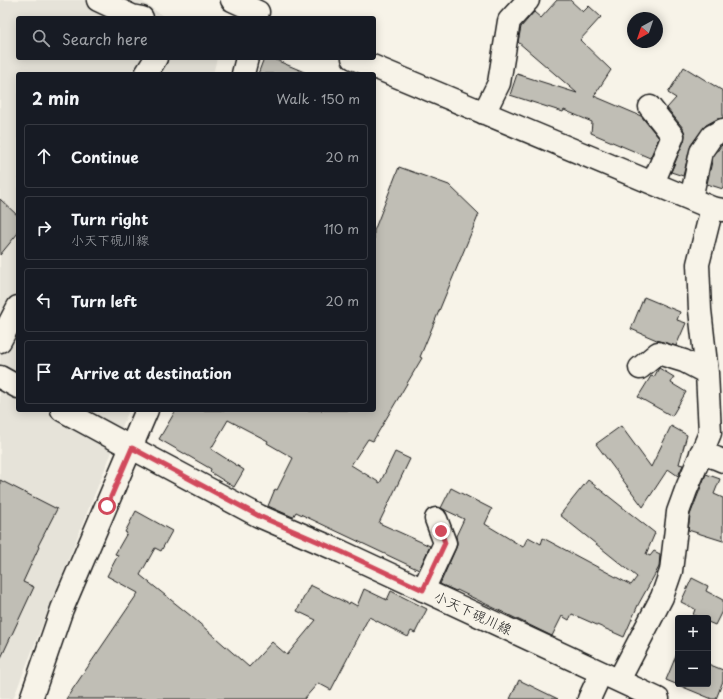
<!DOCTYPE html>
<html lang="en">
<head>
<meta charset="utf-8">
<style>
  :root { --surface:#171b24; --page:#242831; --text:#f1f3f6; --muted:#9ea1a6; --line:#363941 }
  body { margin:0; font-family:"Playpen Sans","Klee One",sans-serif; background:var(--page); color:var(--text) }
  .controls { position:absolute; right:12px; bottom:12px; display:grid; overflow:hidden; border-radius:4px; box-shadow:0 2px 10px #0003 }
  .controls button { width:36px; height:36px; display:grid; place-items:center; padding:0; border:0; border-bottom:1px solid var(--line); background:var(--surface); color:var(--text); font:20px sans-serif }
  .compass { position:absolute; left:627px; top:12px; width:36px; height:36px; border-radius:50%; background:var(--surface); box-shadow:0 2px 10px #0003; rotate:220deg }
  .stop { position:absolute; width:12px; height:12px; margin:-9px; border:3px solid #d1495b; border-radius:50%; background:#fff }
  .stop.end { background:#d1495b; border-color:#fff; box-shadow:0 1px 4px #0008 }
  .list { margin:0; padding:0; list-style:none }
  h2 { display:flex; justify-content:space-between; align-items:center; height:52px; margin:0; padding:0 16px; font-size:17px }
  h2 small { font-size:13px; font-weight:400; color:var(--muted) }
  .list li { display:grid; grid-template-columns:26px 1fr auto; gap:12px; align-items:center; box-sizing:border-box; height:64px; margin:0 8px 8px; padding:0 8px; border:1px solid var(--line); border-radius:4px }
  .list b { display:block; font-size:15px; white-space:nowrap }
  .list p { margin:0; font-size:13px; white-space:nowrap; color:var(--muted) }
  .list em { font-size:13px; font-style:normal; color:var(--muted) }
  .icon { flex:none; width:22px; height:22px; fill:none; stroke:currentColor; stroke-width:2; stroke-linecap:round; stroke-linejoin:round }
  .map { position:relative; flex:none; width:723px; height:699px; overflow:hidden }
  .search { position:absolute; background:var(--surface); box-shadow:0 2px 10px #0003; left:16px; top:16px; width:360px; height:44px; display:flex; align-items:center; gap:10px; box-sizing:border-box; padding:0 14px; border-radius:4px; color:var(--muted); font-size:15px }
  .panel { position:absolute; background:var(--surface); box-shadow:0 2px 10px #0003; left:16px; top:72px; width:360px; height:340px; border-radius:4px }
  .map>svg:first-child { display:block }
  .built { fill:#e6e3d9 }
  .building { fill:#c0beb5; stroke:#1c1c1c }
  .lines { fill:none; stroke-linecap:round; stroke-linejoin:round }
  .street-casing { stroke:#1c1c1c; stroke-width:25 }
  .secondary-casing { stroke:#1c1c1c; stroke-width:25 }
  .street { stroke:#f7f3e8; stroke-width:22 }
  .secondary { stroke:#f7f3e8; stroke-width:22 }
  .route { stroke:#d1495b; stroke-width:5 }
  .labels { text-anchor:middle; stroke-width:3; stroke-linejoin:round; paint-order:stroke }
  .street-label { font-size:14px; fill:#1c1c1c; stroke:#f7f3e8 }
</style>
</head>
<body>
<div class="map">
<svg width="723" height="699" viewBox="0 0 723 699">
  <rect width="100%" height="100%" fill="#f7f3e8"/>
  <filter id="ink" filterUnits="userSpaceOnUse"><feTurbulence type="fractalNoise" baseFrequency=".025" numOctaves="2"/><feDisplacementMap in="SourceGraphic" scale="8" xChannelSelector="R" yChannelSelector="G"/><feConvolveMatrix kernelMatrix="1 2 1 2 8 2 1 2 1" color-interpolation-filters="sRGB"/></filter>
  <g filter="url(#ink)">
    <path class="built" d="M0 0H140L166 18H18V58H217L213 74H18V410H129L86 515 13 699H0Z"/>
    <path class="building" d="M557 0H570L583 12 589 6 601 17 580 40 611 70 594 96 641 116 659 138 650 158 591 133 592 122 564 110 563 112 510 95 517 74 577 93 518 42 521 27 534 12 541 18Z
      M264 58H271L309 74H258Z
      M684 67 723 91V118L717 119 706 125 691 145 683 176 671 172 684 141 685 134 683 128 667 108 676 98 668 93Z
      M723 144V189L707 184 713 157 721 146Z
      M399 167 449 185 479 214 420 357 422 358 373 441 368 439 351 465 380 483 395 452 410 459 379 523 430 546 419 570 296 512 293 517 268 506 275 489 277 490 293 458 267 443 268 441 228 420 211 449 244 470 234 487 210 472 211 469 159 439 176 410H374V231Z
      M0 199 18 216V233L0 255Z
      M644 297 680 312 677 320 686 323 676 346 659 341 631 329Z
      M659 368 674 377 671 383 686 392 672 416 638 397 651 376 654 377Z
      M621 426 651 467 671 426 687 435 679 464 683 465 678 476 668 469 643 507 596 444Z
      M706 474 720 479 714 494 723 498V541L688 530 690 515Z
      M0 480 57 509 38 546 39 547 23 582 34 587 0 660Z
      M588 480 655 533 646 554 650 556 654 551 660 554 659 567 638 605 624 637 572 614 569 620 562 616 552 636 457 590 456 591 440 584 456 548 457 543 456 536 464 519 441 508 451 488 492 509 485 524 523 547 528 537 541 544 543 538 631 585 637 577 560 515Z
      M136 511 172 531 161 551 155 548 140 575 191 616 249 667 272 642 287 655 316 620 297 611 310 585 349 604 350 602 357 606 364 589 387 600 391 591 427 609 415 633 411 631 408 637 369 617 331 690 318 683 304 699H66L138 593 107 576 118 555 115 554 127 533 125 532Z
      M692 578 708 586 706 591 723 600V609L715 625 708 622V618H700L693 615 695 609 681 602Z
      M678 651V684H708V664L723 670V681L716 699H712L666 680Z
      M519 680 558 699H510Z"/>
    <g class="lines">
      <defs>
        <path id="street" d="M98 0 132 16 142 18
          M353 58 712 208 723 210
          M146 74 156 58
          M650 107 673 136 653 183
          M484 113 499 83 509 21 528 0
          M691 199 701 152 712 136 723 130
          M0 341 18 307
          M640 368 658 353 684 361 707 373
          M0 377 18 387
          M62 410 132 448
          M701 453 716 458 723 461
          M423 590 445 543 436 519
          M619 680 662 597 671 571 678 512 686 490 710 433 707 373 700 310 698 264 712 208
          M589 699 601 673"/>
        <path id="secondary" d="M232 0 258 12
          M243 74 247 58
          M132 448 259 516 342 552 658 699
          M31 699 62 609 147 410"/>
      </defs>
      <use href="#street" class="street-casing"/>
      <use href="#secondary" class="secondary-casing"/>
      <use href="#street" class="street"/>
      <use href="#secondary" class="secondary"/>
    </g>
  </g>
  <g class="lines" filter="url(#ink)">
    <path class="route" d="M107 506 132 448 259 516 342 552 423 590 445 543 441 531"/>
  </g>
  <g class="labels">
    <g class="street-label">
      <text transform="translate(473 613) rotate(25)" y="5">小天下硯川線</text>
    </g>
  </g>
</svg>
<div class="controls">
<button>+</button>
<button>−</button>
</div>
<svg class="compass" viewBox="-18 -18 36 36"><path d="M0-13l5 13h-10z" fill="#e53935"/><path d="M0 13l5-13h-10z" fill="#9ea1a6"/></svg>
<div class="stop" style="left:107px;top:506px"></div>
<div class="stop end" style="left:441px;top:531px"></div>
<div class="search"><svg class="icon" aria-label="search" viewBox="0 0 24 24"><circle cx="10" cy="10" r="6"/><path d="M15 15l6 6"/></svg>Search here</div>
<section class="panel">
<h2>2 min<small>Walk · 150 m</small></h2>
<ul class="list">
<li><svg class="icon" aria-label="ahead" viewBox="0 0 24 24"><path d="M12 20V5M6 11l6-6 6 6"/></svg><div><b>Continue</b></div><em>20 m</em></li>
<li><svg class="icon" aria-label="right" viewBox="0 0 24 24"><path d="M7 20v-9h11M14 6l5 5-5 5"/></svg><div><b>Turn right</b><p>小天下硯川線</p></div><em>110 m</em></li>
<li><svg class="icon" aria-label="left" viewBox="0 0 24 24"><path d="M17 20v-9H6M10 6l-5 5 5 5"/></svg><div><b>Turn left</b></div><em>20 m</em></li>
<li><svg class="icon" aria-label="arrive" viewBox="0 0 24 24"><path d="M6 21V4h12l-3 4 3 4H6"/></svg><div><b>Arrive at destination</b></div></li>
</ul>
</section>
</div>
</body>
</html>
